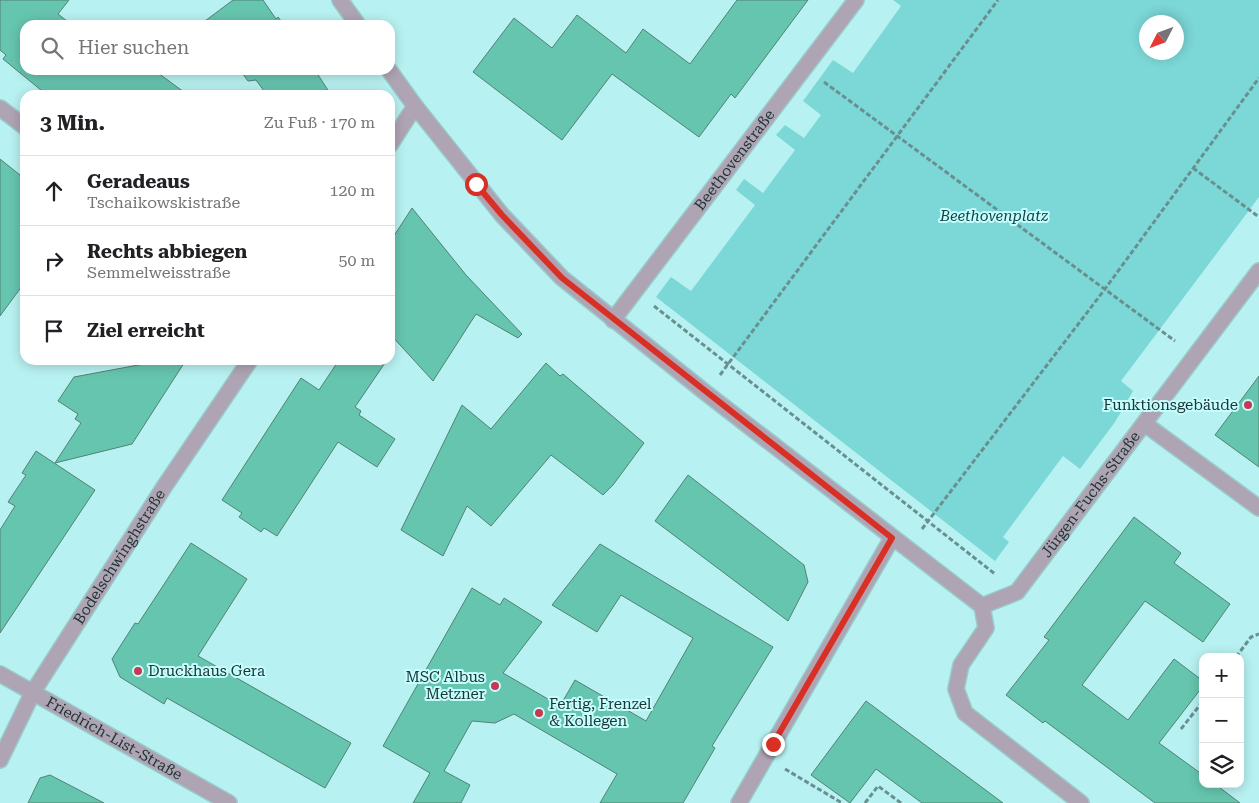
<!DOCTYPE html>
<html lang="de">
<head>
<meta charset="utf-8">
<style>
  :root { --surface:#fff; --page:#f2f2f2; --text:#202124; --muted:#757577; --line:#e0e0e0 }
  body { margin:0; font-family:"Roboto Serif",serif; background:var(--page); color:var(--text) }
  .controls { position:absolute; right:15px; bottom:15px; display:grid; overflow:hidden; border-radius:10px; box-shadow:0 2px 12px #0003 }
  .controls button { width:45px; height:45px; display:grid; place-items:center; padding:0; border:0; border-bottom:1px solid var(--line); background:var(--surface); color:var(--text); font:25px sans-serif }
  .compass { position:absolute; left:1139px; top:15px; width:45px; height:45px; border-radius:50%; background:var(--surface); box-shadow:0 2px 12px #0003; rotate:228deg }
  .stop { position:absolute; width:15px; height:15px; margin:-11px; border:4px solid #d93025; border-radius:50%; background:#fff }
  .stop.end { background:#d93025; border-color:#fff; box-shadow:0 1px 5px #0008 }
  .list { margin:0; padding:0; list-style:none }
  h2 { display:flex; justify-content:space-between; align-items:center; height:65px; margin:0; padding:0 20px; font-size:21px }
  h2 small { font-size:16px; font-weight:400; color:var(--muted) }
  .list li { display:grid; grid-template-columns:32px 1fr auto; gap:15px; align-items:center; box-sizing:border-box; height:70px; padding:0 20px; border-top:1px solid var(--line) }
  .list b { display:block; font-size:19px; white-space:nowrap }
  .list p { margin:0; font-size:16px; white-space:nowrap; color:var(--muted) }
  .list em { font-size:16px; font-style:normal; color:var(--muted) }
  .icon { flex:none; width:28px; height:28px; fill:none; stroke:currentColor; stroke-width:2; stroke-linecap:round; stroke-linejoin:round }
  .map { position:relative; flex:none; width:1259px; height:803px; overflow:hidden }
  .search { position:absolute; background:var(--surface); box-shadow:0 2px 12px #0003; left:20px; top:20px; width:375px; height:55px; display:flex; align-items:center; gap:12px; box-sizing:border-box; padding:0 18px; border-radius:15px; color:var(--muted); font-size:19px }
  .panel { position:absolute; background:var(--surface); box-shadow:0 2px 12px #0003; left:20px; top:90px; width:375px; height:275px; border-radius:15px }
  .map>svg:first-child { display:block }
  .green { fill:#7cd7d7; fill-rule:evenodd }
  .building { fill:#66c5ae; stroke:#518275 }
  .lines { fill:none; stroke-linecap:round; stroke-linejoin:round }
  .minor-casing { stroke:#99cbcb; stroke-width:18 }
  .path { stroke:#689090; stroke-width:3; stroke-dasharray:5 2.5; stroke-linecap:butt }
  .minor { stroke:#afa4b4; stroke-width:15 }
  .route { stroke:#d93025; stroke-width:6 }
  .poi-dot { fill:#c93850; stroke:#c5fefe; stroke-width:2 }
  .labels { text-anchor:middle; stroke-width:4; stroke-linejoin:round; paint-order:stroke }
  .street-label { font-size:15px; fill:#1d3434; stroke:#c5fefe }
  .park-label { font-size:15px; font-style:italic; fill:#134344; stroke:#c5fefe }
  .poi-label { font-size:15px; fill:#1d3434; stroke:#c5fefe; text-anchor:end }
</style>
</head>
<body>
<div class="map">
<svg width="1259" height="803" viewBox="0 0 1259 803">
  <rect width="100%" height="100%" fill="#b8f1f1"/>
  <path class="green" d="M893 0H1259V197L1121 381 1133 391 1115 422 1080 469 1063 456 1003 537 1009 542 995 561 656 297 671 277 691 291 755 205 736 190 744 179 763 193 795 150 776 135 785 125 804 138 821 115 803 101 833 60 853 73 901 6ZM1146 22H1176V52H1146Z"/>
  <path class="building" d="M0 0H69L58 14 72 25H25V70H127L129 72 154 70 188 95H47L3 59 6 55 0 50Z
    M233 0H263L276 19 278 17 284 25H208L205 21Z
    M737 0H808L735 98 731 94 699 137 612 74 562 140 473 72 514 18 552 48 577 15 626 53 643 29 690 64Z
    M240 70H315L331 95H267L256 80 248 81Z
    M0 159 25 179V282L0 316Z
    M412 208 466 275 522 334 518 338 476 314 433 381 390 334V242Z
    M165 360H186L132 444 55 463 81 423 75 419 78 414 58 401 74 377Z
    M339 360H387L355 407 361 411 359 415 395 439 377 467 338 442 277 536 264 528 261 532 239 517 242 513 222 500 301 378 319 390Z
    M546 363 560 376 563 374 644 443 613 485 603 495 551 455 491 526 467 506 443 556 401 530 462 405 491 429Z
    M1259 376V467L1215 435Z
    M36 451 95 490 0 633V530L15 506 8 502 26 475 22 473Z
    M688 475 804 565 808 582 788 621 655 521Z
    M1134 517 1181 553 1174 563 1230 604 1203 642 1145 601 1082 685 1128 720 1174 659 1203 681V686L1159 743 1203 775V784H1215L1240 803H1155L1045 721 1043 723 1006 695 1049 640 1044 637Z
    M191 543 247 579 198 656 351 743 325 788 167 698 164 704 120 677 112 659 135 623 138 624Z
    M600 544 773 647 712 746 715 748 683 803H600L617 774 514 714 495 723 472 721 444 771 470 785 461 803H413L430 773 383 746 472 588 500 605 504 598 542 622 503 673 560 706 575 680 646 721 693 638 621 595 597 632 552 605Z
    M866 701 1003 803H922L876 769 850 803 811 775Z
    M50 775 104 803H28L40 778Z"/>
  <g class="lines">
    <defs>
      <g id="minor">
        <path d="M340 0 358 25"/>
        <path d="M389 70 415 106 502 215 562 278 706 393 982 606 986 628 961 665 956 689 965 713 1081 803"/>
        <path d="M0 108 25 127"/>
        <path d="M390 145 415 106"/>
        <path id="s1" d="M613 320 856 0"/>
        <path d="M1145 424 1259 508"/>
        <path id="s2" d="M982 606 1017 592 1259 271"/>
        <path id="s3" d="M0 674 229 803"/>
        <path id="s4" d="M0 760 33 692 164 487 250 360"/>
        <path d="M739 803 892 538"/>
      </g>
    </defs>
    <use href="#minor" class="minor-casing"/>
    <path class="path" d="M824 82 1175 341
      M1193 168 1259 217
      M654 306 995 574
      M720 375 998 0
      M922 529 1105 289 1259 78
      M1236 657 1251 637 1259 634
      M1181 729 1203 701
      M785 769 842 803
      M865 803 878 786 901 803"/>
    <use href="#minor" class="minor"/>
  </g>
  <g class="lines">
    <path class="route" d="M476 184 502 215 562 278 892 538 773 744"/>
  </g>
  <g class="poi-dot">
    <circle cx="1248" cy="405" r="5"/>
    <circle cx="138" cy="671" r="5"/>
    <circle cx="495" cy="686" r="5"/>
    <circle cx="539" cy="713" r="5"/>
  </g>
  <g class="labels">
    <g class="street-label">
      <text dy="5" stroke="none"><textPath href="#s1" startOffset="201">Beethovenstraße</textPath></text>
      <text dy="5" stroke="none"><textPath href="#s2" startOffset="160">Jürgen-Fuchs-Straße</textPath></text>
      <text dy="5" stroke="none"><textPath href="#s4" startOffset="236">Bodelschwinghstraße</textPath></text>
      <text dy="5" stroke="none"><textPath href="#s3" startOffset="131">Friedrich-List-Straße</textPath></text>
    </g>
    <g class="park-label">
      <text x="994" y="221">Beethovenplatz</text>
    </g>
    <g class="poi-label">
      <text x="1238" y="410">Funktionsgebäude</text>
      <text x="148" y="676" text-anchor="start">Druckhaus Gera</text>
      <text x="485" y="682">MSC Albus<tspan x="485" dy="17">Metzner</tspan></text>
      <text x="549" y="709" text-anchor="start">Fertig, Frenzel<tspan x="549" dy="17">&amp; Kollegen</tspan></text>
    </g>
  </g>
</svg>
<div class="controls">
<button>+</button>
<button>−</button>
<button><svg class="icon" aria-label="layers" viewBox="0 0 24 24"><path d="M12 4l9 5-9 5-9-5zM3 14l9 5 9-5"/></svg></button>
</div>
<svg class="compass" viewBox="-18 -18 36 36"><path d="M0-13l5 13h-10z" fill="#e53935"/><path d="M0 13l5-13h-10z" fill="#757577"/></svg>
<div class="stop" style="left:476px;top:184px"></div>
<div class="stop end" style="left:773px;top:744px"></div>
<div class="search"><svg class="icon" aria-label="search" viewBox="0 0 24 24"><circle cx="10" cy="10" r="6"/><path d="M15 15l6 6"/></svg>Hier suchen</div>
<section class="panel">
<h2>3 Min.<small>Zu Fuß · 170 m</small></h2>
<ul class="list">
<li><svg class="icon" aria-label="ahead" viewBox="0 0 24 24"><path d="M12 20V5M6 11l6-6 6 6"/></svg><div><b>Geradeaus</b><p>Tschaikowskistraße</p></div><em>120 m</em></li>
<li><svg class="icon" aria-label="right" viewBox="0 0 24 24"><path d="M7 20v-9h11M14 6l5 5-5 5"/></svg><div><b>Rechts abbiegen</b><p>Semmelweisstraße</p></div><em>50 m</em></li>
<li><svg class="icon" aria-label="arrive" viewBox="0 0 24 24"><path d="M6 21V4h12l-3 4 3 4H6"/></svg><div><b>Ziel erreicht</b></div></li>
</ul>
</section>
</div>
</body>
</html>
